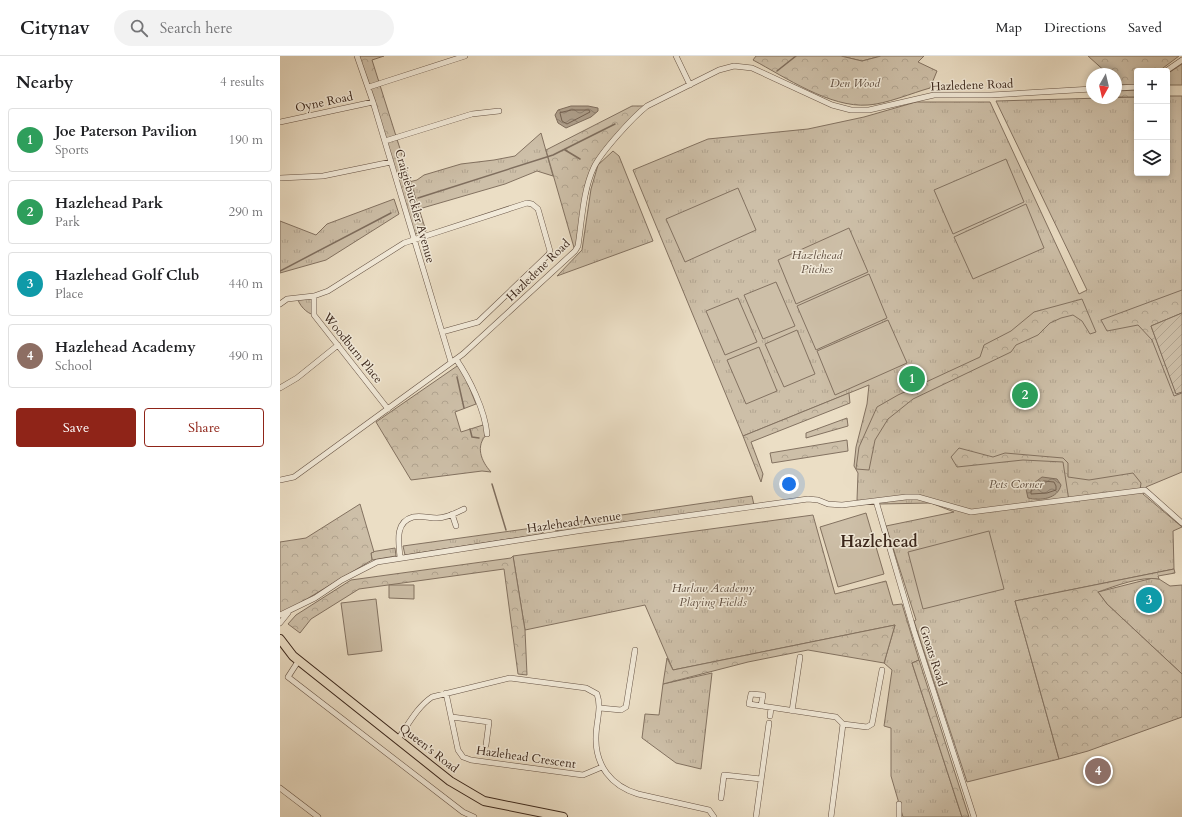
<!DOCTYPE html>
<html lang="en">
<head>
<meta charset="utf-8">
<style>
  :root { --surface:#fff; --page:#f2f2f2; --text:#202124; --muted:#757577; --line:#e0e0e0; --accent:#8f2418 }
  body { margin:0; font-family:Cardo,serif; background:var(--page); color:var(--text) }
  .controls { position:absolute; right:12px; top:12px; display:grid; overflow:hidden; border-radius:4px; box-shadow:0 2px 6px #0003 }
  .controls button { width:36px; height:36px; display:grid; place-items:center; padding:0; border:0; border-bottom:1px solid var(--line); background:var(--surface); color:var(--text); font:20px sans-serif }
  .compass { position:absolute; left:806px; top:12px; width:36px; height:36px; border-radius:50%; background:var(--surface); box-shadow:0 2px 6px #0003; rotate:188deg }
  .you { position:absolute; left:509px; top:428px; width:14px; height:14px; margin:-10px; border:3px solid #fff; border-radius:50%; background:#1a73e8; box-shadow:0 0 0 6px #1a73e833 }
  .badge { display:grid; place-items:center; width:26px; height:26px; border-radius:50%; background:var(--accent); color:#fff; font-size:13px; font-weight:700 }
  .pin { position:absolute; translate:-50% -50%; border:2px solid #fff; box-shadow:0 1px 4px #0006 }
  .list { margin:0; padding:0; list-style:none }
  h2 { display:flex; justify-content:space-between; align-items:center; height:52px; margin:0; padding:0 16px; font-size:17px }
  h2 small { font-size:13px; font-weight:400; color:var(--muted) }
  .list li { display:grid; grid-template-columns:26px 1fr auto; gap:12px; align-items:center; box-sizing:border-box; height:64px; margin:0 8px 8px; padding:0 8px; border:1px solid var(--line); border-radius:4px }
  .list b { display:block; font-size:15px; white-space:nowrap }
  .list p { margin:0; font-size:13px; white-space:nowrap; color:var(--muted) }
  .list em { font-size:13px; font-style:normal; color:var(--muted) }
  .actions { display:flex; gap:8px; padding:12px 16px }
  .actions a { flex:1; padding:9px 0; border:1px solid var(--accent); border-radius:4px; text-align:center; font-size:14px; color:var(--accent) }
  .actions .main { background:var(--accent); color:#fff }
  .icon { flex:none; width:22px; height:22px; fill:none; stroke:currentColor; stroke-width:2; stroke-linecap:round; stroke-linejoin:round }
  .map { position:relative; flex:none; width:902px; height:761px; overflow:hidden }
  header { display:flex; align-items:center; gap:24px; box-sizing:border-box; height:56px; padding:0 20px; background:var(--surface); border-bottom:1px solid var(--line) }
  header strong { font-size:19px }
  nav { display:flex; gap:22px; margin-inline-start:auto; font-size:14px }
  .search { width:280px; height:36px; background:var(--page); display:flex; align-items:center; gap:10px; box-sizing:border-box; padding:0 14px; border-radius:22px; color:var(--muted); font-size:15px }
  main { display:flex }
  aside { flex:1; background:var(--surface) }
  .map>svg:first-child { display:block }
  .grass { fill:url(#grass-tufts); stroke:#837261 }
  .forest { fill:url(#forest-crowns); stroke:#837261 }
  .garden { fill:url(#garden-furrows); stroke:#837261 }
  .pitch { fill:#cdbfa8; stroke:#837261 }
  .water { fill:url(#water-waves); stroke:#7f6e5e }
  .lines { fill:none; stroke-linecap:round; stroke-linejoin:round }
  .shore { stroke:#746252; stroke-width:1 }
  .stream { stroke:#7f6e5e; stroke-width:1.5 }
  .street-casing { stroke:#665345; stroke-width:6 }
  .primary-casing { stroke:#39251a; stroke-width:10 }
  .street { stroke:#f2ead9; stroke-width:5 }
  .primary { stroke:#ebdec5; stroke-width:8 }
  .labels { text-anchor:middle; stroke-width:3; stroke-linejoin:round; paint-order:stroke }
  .park-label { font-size:12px; font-style:italic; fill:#5e4c3e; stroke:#f2ead9 }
  .street-label { font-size:12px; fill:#39251a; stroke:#f2ead9 }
  .district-label { font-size:16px; font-weight:bold; fill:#39251a; stroke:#f2ead9 }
</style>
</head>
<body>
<header>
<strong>Citynav</strong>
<div class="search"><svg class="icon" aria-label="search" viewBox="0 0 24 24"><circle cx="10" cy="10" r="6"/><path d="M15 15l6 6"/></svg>Search here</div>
<nav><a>Map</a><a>Directions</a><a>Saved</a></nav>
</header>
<main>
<aside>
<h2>Nearby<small>4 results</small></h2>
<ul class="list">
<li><span class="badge" style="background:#2e9e5b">1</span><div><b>Joe Paterson Pavilion</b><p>Sports</p></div><em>190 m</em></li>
<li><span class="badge" style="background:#2e9e5b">2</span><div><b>Hazlehead Park</b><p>Park</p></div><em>290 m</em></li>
<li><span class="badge" style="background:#0f9aa8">3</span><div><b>Hazlehead Golf Club</b><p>Place</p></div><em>440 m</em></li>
<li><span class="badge" style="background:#8d6e63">4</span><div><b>Hazlehead Academy</b><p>School</p></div><em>490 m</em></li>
</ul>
<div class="actions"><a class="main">Save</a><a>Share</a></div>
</aside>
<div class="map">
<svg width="902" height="761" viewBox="0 0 902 761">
  <defs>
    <pattern id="grass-tufts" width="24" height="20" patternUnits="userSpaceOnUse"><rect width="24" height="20" fill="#cdbfa8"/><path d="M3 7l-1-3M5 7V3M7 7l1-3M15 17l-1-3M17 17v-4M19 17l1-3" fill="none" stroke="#b1a490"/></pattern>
    <pattern id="forest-crowns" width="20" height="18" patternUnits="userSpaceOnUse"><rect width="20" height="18" fill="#cdbfa8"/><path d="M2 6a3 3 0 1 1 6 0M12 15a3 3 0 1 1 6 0" fill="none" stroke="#b1a490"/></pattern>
    <pattern id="garden-furrows" width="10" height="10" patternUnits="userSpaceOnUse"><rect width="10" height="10" fill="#cdbfa8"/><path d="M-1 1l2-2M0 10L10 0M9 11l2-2" fill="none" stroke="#b1a490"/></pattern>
    <pattern id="water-waves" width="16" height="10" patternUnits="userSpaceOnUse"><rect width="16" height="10" fill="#ae9f8b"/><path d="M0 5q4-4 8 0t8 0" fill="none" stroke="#8f8171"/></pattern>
  </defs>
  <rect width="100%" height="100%" fill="#ebdec5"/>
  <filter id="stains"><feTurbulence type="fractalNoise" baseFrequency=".005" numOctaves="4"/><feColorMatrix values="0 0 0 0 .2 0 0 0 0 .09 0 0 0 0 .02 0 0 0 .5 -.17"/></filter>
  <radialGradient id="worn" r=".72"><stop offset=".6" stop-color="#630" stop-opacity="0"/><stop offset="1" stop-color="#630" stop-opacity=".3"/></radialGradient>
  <path class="grass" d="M561 0H601L582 5Z
    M887 40H902V416L866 431 863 438 902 471 893 475 894 513 735 545 779 703 687 726 634 565 636 564 606 470 674 456 651 447 600 448 577 444 578 417 574 410 576 391 587 348 589 329 463 380 353 114 428 83 528 73 584 61 636 46H710L799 238 807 234 716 45 857 41V117H887Z
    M261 77 273 120 257 115 225 128 139 153 129 126 137 124 144 119 181 108 214 104 235 100Z
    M333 95 339 100 373 185 277 220 302 194 311 133 318 109Z
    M114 143 119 158 46 204 0 217V165L36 179 47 168Z
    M34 240V259C26 257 19 249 17 241Z
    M472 440 474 449 280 475 275 474 273 469Z
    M533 459 555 538 606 525 613 549 622 548 639 604 632 607 682 761H623L611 720V672L604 670 612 614 604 607 615 569 393 614 365 549 245 574 233 500Z
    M267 470 266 474 261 478 125 499 123 490Z
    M115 492 116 500 92 504 91 496Z
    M873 522 879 523 890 530 902 529V618L827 548 818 536Z
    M432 617 421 713 396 707 362 682 365 658 379 659 383 628Z"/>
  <path class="forest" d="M77 0H104L92 4 146 175 132 179Z
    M476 0H561L582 5 601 0H644L638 6 657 15 650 32C632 37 606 48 588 49 550 52 505 21 473 4Z
    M808 0H899L879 15H857V29H836V18H828Z
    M902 8V29H887V18Z
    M857 34V41H836V35Z
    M352 50H367L358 57 314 110 295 195 266 94Z
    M902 234V257L871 270 896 337 902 336V337L894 340 872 284 858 269 827 275 821 264Z
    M802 243 816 276 810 278 802 265 793 259 781 262 770 267 758 279 736 289 731 296 633 343 608 363 595 384 589 414 576 413 579 391 597 351 618 339 700 301 704 289 731 275 754 256Z
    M180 308 196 348 175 356 181 376 203 369 207 378C195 390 201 405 211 416L202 415 131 424 96 366Z
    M569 337 570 347 471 386 483 418 481 426 463 380Z
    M567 362 568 370 526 382V377Z
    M567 384 568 395 492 407 490 397Z
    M679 392 713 401 725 397 783 402 788 407V421L809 424 853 417 861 427 860 434 789 445 783 406 743 404 677 411 671 401Z
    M80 448 94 496 91 497 92 504 0 559V486L26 482Z
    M233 500 245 574 247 619 238 618 224 513 79 533 31 563 20 577 8 568 16 559 71 524 231 502Z
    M894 513 895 517 878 520 879 523C861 520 835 530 818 536L827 548 902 618V661L808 695 779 703 735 545Z
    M615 569 604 607 528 594 468 606 383 628 387 602 393 614Z
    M639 604 689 761H682L632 607Z"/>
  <path class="garden" d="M902 257V336L896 338 871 270Z"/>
  <path class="pitch" d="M726 103 744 146 673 178 654 134Z
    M458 132 476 174 405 206 386 163Z
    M746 148 764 192 693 223 674 181Z
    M569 172 588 216 516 248 498 204Z
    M589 218 607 262 536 294 517 250Z
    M496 226 515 270 483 283 464 239Z
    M458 242 477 286 445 299 426 255Z
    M608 264 627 307 555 339 537 295Z
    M517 274 535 318 504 331 485 288Z
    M479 291 497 335 466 348 447 304Z
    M586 457 604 518 558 531 540 471Z
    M709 475 724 533 643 553 628 496Z
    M109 529H134V543L109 542Z
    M96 543 102 595 68 599 61 547Z"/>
  <path class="water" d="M291 50H308L318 52V55L311 61 286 72 278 67 275 59 278 54Z
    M762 421 777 423 781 429C778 443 760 445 748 442L746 433Z"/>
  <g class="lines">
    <path class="shore" d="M292 54H309L310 56 287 68 282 65 280 57Z
      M764 425 774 426 776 430V434L767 437 751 438V435Z"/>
    <path class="stream" d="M497 15 516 0
      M285 94 300 103
      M138 142 273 99 335 68
      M0 215 111 157
      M177 321 184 352
      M190 373 192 381 199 382
      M212 428 226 474"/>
    <defs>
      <path id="street" d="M77 0 93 46 171 306
        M396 0 410 29
        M886 15 902 4
        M89 31 185 0
        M836 32 857 31
        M0 66 93 46
        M105 85 192 58 219 55
        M0 122 43 120 111 106
        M34 240V259L108 353
        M0 248 7 243 34 240 48 235 124 187 247 147 252 148 258 153 270 195 269 198 198 266 162 276
        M176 303C189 322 205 354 207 378
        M0 332 17 322 58 289
        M0 424 14 421 183 298 295 195 298 190C302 164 303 134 314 111 322 95 353 61 367 50L439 14 454 10 472 12 552 49 571 54H589L654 39H711L812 33
        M596 445 634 575 694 761
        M172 458 176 470
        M120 501C119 488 114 466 133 461 141 459 149 462 157 462 167 462 176 457 184 453
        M0 559 35 542 62 524 97 506 297 475 528 443 538 444 548 448 562 449 626 441H638L691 456 865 434 902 467
        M0 567 8 557
        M19 604 8 621 183 756 194 761
        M166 637 178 694 183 701 191 704 303 719 322 711
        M481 650 483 639 471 638 469 648 556 661 563 668 587 671 592 668 602 614
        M320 652 341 654 346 651 355 594
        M512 655 520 601
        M490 660 491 652
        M172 661 209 666 206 689
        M118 683C128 669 137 651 152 641L230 622 306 632 317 638C322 652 316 666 316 681 315 709 331 730 358 738L429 754 434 761
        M0 732 38 761
        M441 742 444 719 481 723
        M619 748V761
        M476 761 489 667
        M551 761 563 668"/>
      <path id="primary" d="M0 583 13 600 170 725 204 745 283 761"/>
    </defs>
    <use href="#street" class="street-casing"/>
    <use href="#primary" class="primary-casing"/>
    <use href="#street" class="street"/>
    <use href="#primary" class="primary"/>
  </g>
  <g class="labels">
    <g class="park-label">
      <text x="575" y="31">Den Wood</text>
      <text x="537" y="203">Hazlehead<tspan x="537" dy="14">Pitches</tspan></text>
      <text x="736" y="432">Pets Corner</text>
      <text x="433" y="536">Harlaw Academy<tspan x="433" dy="14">Playing Fields</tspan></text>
    </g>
    <g class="street-label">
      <text transform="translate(692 29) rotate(-2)" y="4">Hazledene Road</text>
      <text transform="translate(44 46) rotate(-12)" y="4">Oyne Road</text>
      <text transform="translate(135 150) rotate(74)" y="4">Craigiebuckler Avenue</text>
      <text transform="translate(258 214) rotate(-44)" y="4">Hazledene Road</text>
      <text transform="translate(73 292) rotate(51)" y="4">Woodburn Place</text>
      <text transform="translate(294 466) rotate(-8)" y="4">Hazlehead Avenue</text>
      <text transform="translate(653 600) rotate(72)" y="4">Groats Road</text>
      <text transform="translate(149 692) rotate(38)" y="4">Queen's Road</text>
      <text transform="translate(246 701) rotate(8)" y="4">Hazlehead Crescent</text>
    </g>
    <g class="district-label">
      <text x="599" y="491">Hazlehead</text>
    </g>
  </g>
  <rect width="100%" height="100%" filter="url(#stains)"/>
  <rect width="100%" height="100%" fill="url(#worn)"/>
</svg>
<div class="controls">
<button>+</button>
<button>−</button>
<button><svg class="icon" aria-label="layers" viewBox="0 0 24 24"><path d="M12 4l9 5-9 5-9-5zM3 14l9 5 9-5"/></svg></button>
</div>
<svg class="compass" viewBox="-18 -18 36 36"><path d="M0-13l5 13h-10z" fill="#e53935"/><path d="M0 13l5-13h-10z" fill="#757577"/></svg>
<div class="you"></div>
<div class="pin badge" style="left:632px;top:323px;background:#2e9e5b">1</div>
<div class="pin badge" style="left:745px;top:339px;background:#2e9e5b">2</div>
<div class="pin badge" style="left:869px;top:544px;background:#0f9aa8">3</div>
<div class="pin badge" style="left:818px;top:715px;background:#8d6e63">4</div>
</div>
</main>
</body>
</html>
